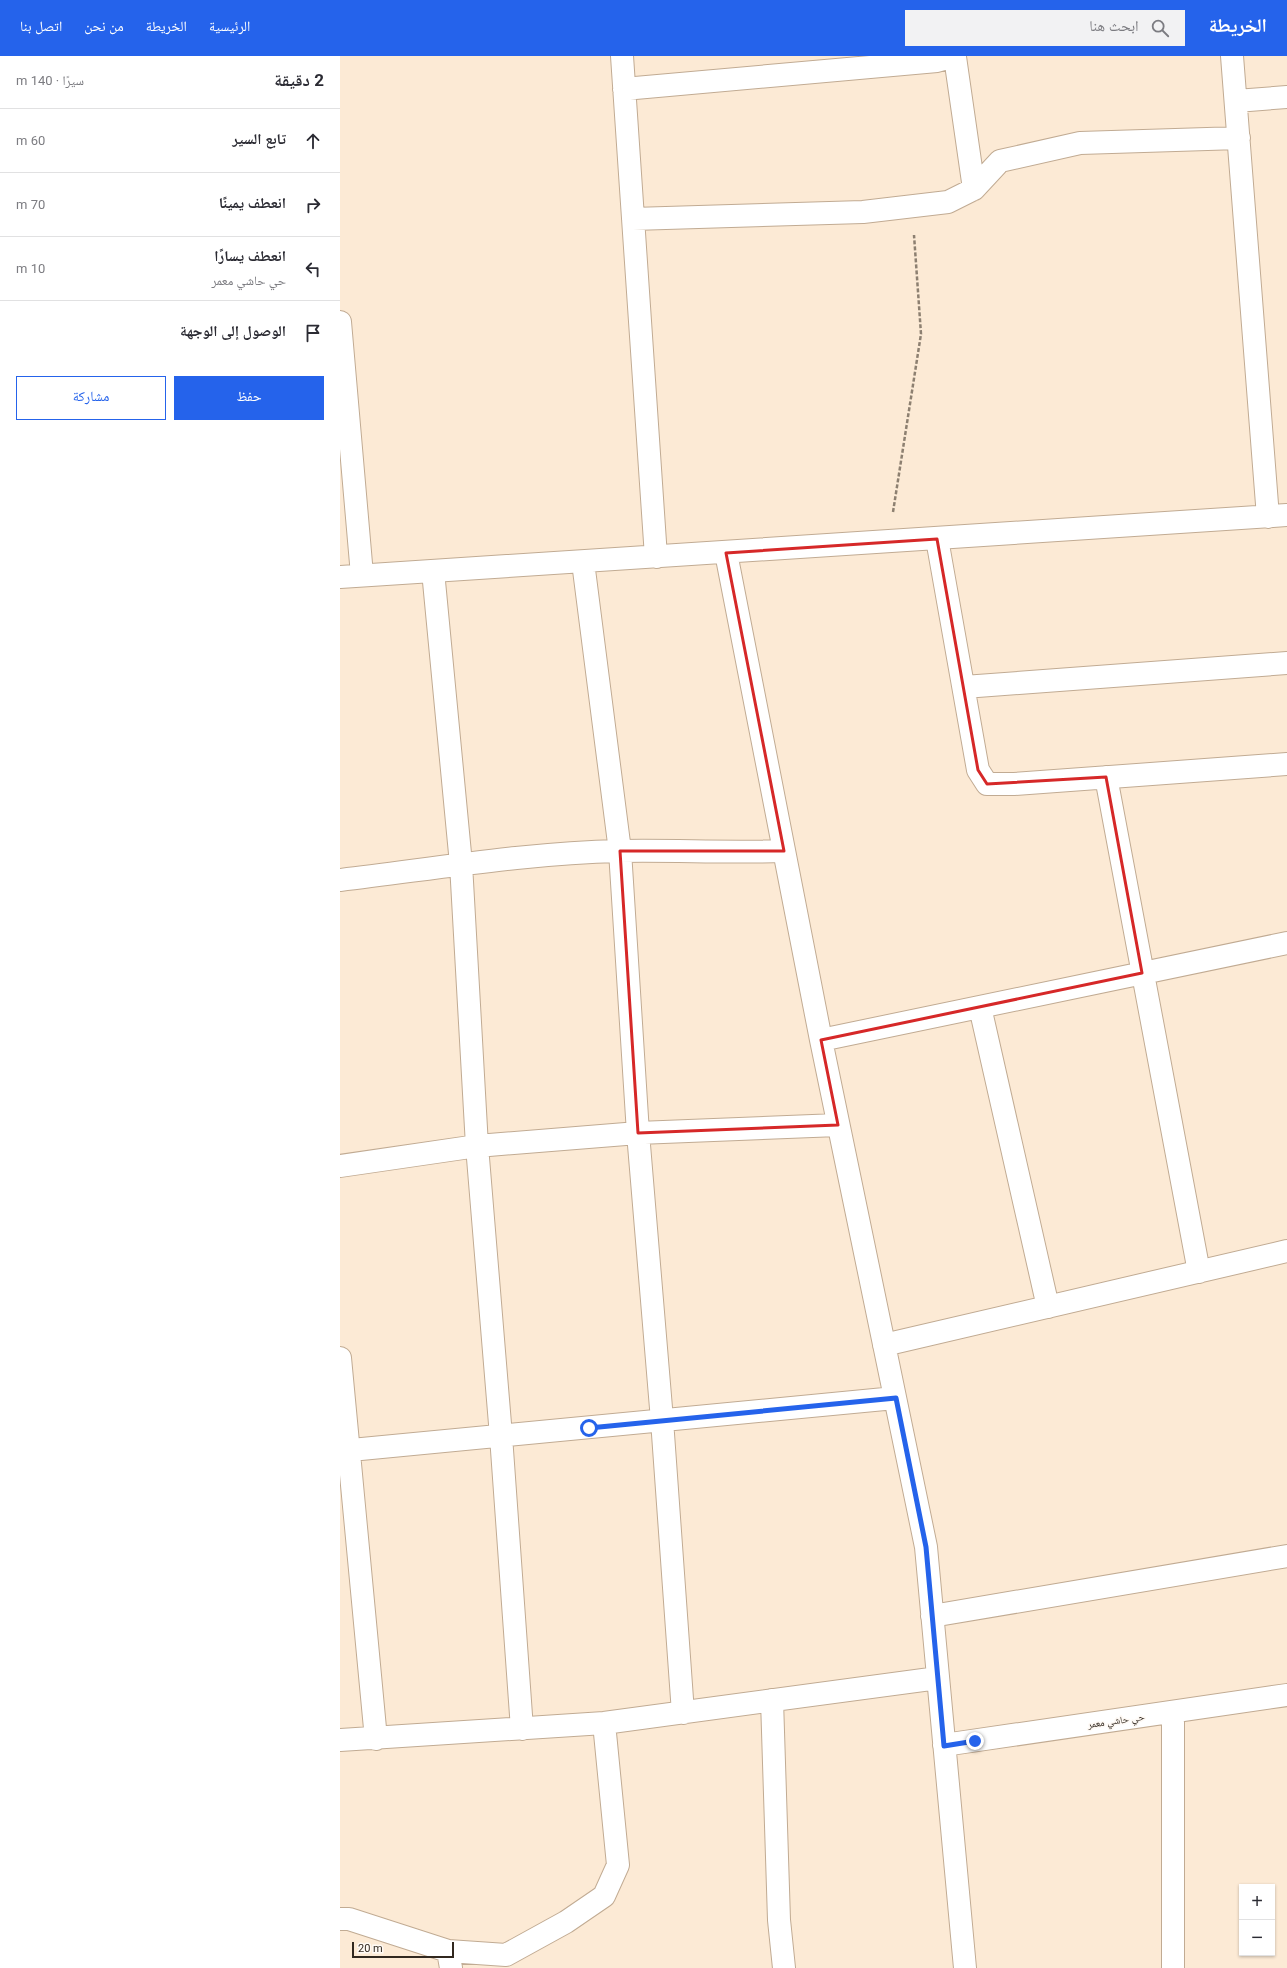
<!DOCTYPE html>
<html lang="ar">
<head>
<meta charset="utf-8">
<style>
  :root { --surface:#fff; --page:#f2f2f3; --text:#2b2b33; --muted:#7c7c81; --line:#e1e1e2; --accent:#2563eb }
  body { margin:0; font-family:Roboto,"Noto Naskh Arabic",sans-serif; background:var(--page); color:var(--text); direction:rtl }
  .controls { position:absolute; right:12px; bottom:12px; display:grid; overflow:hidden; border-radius:0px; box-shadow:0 1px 3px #0004 }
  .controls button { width:36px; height:36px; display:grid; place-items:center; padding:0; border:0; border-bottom:1px solid var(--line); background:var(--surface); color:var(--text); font:20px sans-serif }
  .scale { position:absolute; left:12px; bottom:10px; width:102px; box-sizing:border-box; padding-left:4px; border:2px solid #31281f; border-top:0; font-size:11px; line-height:14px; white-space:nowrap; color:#31281f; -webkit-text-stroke:3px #fef9f4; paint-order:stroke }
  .stop { position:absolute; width:12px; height:12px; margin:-9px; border:3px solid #2563eb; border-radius:50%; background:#fff }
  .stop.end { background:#2563eb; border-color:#fff; box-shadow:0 1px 4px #0008 }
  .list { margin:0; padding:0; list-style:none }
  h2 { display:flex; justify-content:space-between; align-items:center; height:52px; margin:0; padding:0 16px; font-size:17px }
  h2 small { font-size:13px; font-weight:400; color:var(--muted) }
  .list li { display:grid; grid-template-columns:26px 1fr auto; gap:12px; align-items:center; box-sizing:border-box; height:64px; padding:0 16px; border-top:1px solid var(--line) }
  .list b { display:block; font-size:15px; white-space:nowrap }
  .list p { margin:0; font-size:13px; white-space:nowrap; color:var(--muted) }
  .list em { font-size:13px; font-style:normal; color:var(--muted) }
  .actions { display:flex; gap:8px; padding:12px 16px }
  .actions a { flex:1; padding:9px 0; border:1px solid var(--accent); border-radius:0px; text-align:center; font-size:14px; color:var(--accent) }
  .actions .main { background:var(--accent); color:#fff }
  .icon { flex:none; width:22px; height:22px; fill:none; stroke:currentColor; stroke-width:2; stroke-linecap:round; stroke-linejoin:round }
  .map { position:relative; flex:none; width:947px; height:1912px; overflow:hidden; direction:ltr }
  header { display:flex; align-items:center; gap:24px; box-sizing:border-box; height:56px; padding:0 20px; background:var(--accent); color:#fff }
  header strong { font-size:19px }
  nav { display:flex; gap:22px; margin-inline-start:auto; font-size:14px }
  .search { width:280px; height:36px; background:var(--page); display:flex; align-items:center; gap:10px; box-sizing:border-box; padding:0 14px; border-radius:0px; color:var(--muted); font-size:15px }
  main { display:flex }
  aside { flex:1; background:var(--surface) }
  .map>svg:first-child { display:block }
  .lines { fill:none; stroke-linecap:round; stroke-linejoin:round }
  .minor-casing { stroke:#c1ab93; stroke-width:24 }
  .path { stroke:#8d8071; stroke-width:2.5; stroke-dasharray:4 2; stroke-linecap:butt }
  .minor { stroke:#fff; stroke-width:22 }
  .route { stroke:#2563eb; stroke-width:5 }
  .marked { fill:none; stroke:#d62828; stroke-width:3; stroke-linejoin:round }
  .labels { text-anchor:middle; stroke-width:3; stroke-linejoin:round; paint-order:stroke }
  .street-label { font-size:10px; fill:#31281f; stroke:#fef9f4 }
</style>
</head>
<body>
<header>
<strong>الخريطة</strong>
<div class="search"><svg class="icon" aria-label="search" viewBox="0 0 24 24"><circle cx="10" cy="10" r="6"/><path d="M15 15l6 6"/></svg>ابحث هنا</div>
<nav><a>الرئيسية</a><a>الخريطة</a><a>من نحن</a><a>اتصل بنا</a></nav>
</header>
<main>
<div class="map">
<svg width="947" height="1912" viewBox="0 0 947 1912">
  <rect width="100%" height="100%" fill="#fcead5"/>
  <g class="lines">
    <defs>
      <path id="minor" d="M282 0 316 501
        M892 0 928 461
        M615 1 634 133
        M284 33 597 5 615 0
        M896 45 947 41
        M293 163 523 156 608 146 634 133 660 105 740 87 899 82
        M0 266 22 519
        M597 483 638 714 647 728H674L947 708
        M386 497 481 984 586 1491 625 1912
        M243 506 280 795 298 1077 322 1364 343 1657
        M93 515 121 808 137 1090 161 1380 182 1673
        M0 521 947 459
        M624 631 947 607
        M766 721 859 1216
        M0 824C93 813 186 797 280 795 335 794 389 797 444 795
        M640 951 708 1251
        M481 984 947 887
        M0 1110 137 1090 298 1077 498 1069
        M544 1289 947 1195
        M0 1302 36 1683
        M0 1395 555 1342
        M592 1560 947 1500
        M432 1644 439 1864 444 1912
        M0 1684 264 1667 598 1622
        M604 1689 947 1639
        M0 1863H9L108 1895 111 1912
        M108 1895 166 1899 226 1866 264 1840 278 1809 264 1667
        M833 1912V1656"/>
    </defs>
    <use href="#minor" class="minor-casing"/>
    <path class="path" d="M553 456 581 278 574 179"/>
    <use href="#minor" class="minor"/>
  </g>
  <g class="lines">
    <path class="route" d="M249 1372 556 1342 586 1491 604 1690 635 1685"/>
  </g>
  <path class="marked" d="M597 483 638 714 647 728 766 721 802 917 481 984 498 1069 298 1077 280 795H444L386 497Z"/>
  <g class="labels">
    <g class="street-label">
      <text transform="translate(776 1664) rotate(-8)" y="4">حي حاشي معمر</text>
    </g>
  </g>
</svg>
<div class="controls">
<button>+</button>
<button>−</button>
</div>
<div class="scale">20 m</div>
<div class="stop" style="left:249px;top:1372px"></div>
<div class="stop end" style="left:635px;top:1685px"></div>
</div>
<aside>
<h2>2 دقيقة<small>سيرًا · 140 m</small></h2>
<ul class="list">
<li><svg class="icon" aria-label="ahead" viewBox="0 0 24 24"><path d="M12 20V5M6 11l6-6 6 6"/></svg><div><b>تابع السير</b></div><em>60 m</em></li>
<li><svg class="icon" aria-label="right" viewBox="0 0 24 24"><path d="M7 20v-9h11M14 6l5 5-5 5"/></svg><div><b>انعطف يمينًا</b></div><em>70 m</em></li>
<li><svg class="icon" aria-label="left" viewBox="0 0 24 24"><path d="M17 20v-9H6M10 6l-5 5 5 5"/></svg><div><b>انعطف يسارًا</b><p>حي حاشي معمر</p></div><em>10 m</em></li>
<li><svg class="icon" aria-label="arrive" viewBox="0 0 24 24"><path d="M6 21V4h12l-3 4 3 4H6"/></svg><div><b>الوصول إلى الوجهة</b></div></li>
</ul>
<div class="actions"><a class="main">حفظ</a><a>مشاركة</a></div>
</aside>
</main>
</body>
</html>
